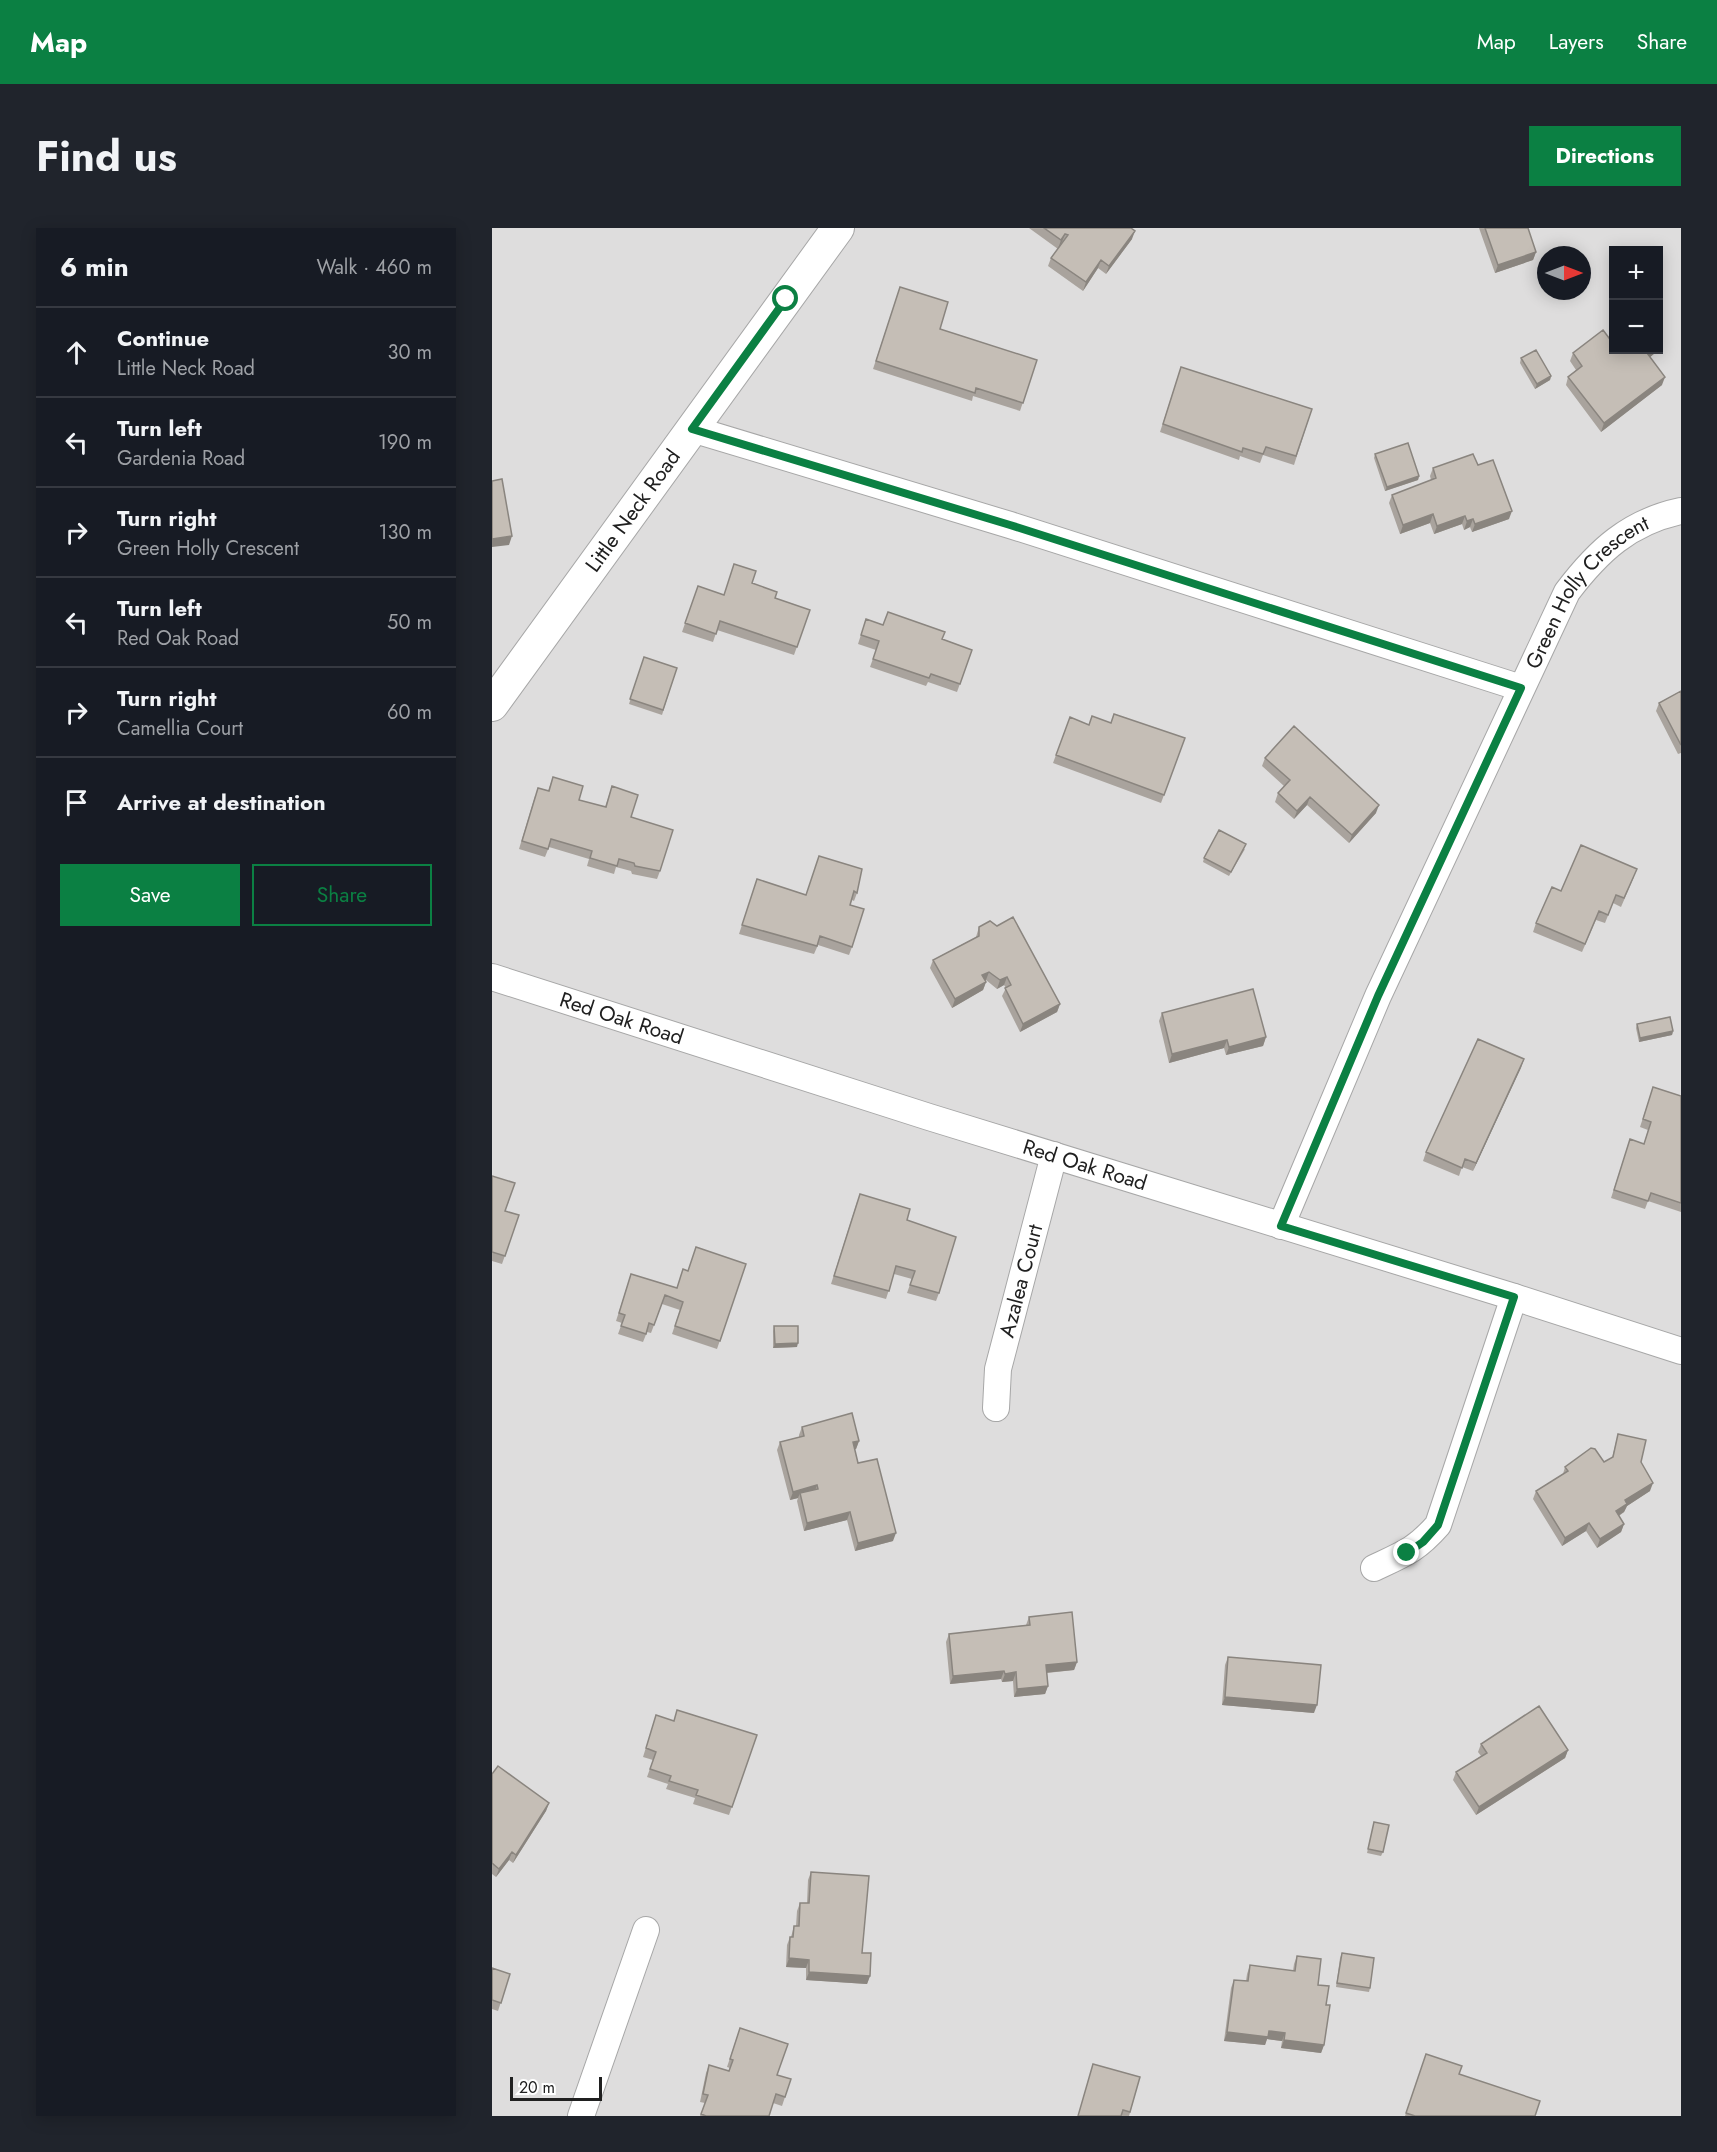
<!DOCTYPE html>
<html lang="en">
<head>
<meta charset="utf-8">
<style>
  :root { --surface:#171b24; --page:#20242c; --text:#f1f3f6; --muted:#9ea1a6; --line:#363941; --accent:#0b8043 }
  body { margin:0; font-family:Jost,sans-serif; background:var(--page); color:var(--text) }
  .controls { position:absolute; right:18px; top:18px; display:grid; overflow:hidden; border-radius:0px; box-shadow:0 3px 15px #0003 }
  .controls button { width:54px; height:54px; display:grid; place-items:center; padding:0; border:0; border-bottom:2px solid var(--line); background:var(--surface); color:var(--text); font:30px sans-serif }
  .compass { position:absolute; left:1045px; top:18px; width:54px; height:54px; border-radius:50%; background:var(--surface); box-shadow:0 3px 15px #0003; rotate:90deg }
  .scale { position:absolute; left:18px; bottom:15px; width:92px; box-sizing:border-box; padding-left:6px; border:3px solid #202020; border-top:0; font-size:16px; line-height:21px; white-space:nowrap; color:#202020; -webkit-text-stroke:4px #fff; paint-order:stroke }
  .stop { position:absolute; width:18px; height:18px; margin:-14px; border:4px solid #0b8043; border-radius:50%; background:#fff }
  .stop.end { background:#0b8043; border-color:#fff; box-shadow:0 2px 6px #0008 }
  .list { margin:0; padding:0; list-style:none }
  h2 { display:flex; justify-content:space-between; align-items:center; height:78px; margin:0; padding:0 24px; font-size:26px }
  h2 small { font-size:20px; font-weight:400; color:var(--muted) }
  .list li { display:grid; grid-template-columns:39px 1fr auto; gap:18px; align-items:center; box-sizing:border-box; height:90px; padding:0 24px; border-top:2px solid var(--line) }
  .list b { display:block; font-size:22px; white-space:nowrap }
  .list p { margin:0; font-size:20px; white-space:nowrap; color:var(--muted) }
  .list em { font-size:20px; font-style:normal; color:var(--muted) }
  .actions { display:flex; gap:12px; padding:18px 24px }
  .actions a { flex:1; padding:14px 0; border:2px solid var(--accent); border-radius:0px; text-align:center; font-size:21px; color:var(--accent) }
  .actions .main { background:var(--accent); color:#fff }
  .icon { flex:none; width:33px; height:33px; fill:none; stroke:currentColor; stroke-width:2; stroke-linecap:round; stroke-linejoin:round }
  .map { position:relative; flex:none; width:1189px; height:1888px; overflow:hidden; border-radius:0px }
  header { display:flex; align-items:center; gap:36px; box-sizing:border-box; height:84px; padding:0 30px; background:var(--accent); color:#fff }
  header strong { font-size:28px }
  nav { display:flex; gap:33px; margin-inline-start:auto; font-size:21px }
  .intro { display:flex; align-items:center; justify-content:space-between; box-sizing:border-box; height:144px; padding:0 36px }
  h1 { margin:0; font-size:42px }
  .button { padding:15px 27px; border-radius:0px; background:var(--accent); color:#fff; font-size:21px; font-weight:700 }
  main { display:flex; gap:36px; padding:0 36px }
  aside { flex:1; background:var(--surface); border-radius:0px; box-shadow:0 3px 15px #0003 }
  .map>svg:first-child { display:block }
  .residential { fill:#dedddd; fill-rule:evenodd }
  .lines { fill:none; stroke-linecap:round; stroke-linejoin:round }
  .minor-casing { stroke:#a7a7a7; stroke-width:28 }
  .tertiary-casing { stroke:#a7a7a7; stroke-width:34 }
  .minor { stroke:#fff; stroke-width:26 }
  .tertiary { stroke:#fff; stroke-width:32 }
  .wall { fill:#a9a39d }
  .shaded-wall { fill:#8a857f }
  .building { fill:#c5beb6; stroke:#8a857f; stroke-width:1.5 }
  .route { stroke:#0b8043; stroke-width:8 }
  .labels { text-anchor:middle; stroke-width:5; stroke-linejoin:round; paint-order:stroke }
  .street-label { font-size:21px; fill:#202020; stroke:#fff }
</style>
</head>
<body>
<header>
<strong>Map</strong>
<nav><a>Map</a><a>Layers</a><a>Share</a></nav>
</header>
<div class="intro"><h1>Find us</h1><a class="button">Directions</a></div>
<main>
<aside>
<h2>6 min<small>Walk · 460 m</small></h2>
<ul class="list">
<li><svg class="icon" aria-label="ahead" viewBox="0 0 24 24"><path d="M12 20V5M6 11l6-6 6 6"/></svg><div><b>Continue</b><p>Little Neck Road</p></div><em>30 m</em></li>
<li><svg class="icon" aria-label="left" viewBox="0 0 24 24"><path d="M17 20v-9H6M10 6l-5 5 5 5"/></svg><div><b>Turn left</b><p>Gardenia Road</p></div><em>190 m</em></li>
<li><svg class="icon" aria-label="right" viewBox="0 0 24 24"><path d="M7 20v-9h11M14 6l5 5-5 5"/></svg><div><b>Turn right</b><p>Green Holly Crescent</p></div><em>130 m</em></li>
<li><svg class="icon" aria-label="left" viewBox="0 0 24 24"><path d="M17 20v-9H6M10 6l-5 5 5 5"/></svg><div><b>Turn left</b><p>Red Oak Road</p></div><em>50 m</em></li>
<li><svg class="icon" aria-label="right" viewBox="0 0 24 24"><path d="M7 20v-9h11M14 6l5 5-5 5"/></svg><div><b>Turn right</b><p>Camellia Court</p></div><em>60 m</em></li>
<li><svg class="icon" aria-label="arrive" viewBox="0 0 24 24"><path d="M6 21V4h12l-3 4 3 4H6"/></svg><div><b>Arrive at destination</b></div></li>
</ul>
<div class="actions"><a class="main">Save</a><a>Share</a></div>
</aside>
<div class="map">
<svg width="1189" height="1888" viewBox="0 0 1189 1888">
  <rect width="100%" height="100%" fill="#f0eee6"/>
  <path class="residential" d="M0 0H1189V1888H0ZM1122 22H1166V122H1122ZM1054 27H1090V63H1054Z"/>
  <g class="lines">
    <defs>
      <g id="minor">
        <path d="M200 201 518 297 1029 460"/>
        <path id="s1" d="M0 749 437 889 1022 1069 1189 1123"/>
        <path id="s2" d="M789 998 886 768 1075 364C1106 323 1137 294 1189 283"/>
        <path id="s3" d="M504 1180 506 1141 562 927"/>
        <path d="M882 1340C912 1326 924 1322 946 1297L1022 1069"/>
        <path d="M89 1888 154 1702"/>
      </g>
      <g id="tertiary">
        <path id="s4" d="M0 477 346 0"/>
      </g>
    </defs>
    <use href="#minor" class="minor-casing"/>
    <use href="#tertiary" class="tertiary-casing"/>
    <use href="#minor" class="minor"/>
    <use href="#tertiary" class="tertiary"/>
  </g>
  <path class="wall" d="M537 0H639L640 11 614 46 606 40 591 63 556 38 559 30 571 14 566 21Z
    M987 0H1036L1044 24 1041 32 1003 45Z
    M408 59 448 101 545 132 528 183 481 168 480 173 381 141Z
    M1122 122H1164L1163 125 1158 129 1170 157 1109 204 1074 157 1076 149 1084 142 1078 133 1081 125Z
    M1029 130 1059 148 1058 152 1043 161 1028 135Z
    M689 139 820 181 802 237 771 227 768 235 748 228 747 232 668 204Z
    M883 226 927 248 926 252 893 263 882 230Z
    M986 237 1017 291 980 304 978 299 972 302 970 296 942 306 938 295 908 306 897 275 900 267 939 252 938 248 941 240Z
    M260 355 283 370 318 382 302 427 225 402 221 414 190 404 206 358 232 367Z
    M374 391 391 397 450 411 480 422 465 464 436 454 434 458 378 439 384 422 366 416Z
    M152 429 185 440 170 487 137 476Z
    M1189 463V525L1186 526 1164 483 1167 475Z
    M578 489 597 497 693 510 669 575 561 535Z
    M773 530 884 585 857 615 815 577 802 591 783 574 786 565 792 558 770 538Z
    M61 549 87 572 113 579 120 558 139 589 168 643 165 651 140 646 139 643 124 639 122 646 95 638 97 631 57 619 53 629 27 621 43 568 56 563Z
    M753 621 737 648 711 634 712 630Z
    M327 628 365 665 362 673 360 672 358 677 360 719 357 727 326 717 322 726 247 706 265 651 314 667Z
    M1142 649 1129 679 1121 675 1113 695 1104 692 1090 724 1041 704 1044 695 1069 663Z
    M487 699 568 776 565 784 528 804 510 768 514 760 512 757 505 761 494 752H493L494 754 491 762 460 780 438 740 441 732 484 709Z
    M670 785 774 809 771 818 734 827 732 820 677 835 667 793Z
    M1145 796 1181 803 1180 807 1147 814 1144 800Z
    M1032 831 981 943 970 939 967 948 931 933 934 924Z
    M1161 859 1189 868V984L1156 973 1153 981 1119 970 1138 911 1152 916 1156 902 1148 899Z
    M0 948 13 983 27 987 10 1036 0 1033Z
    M365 974 415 992 447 1065 444 1073 415 1065 420 1051 402 1046 394 1071 339 1056Z
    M254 1036 225 1121 180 1106 188 1082 170 1076 159 1105 155 1104 151 1114 126 1106 130 1095 124 1093 139 1046 185 1060 196 1042Z
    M282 1098 305 1119 281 1120V1103Z
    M310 1199 367 1213 364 1221H362L366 1235 401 1313 363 1323 355 1292 312 1303 305 1273 306 1270 298 1272 285 1222 288 1214 307 1209V1207Z
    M1126 1206 1149 1234 1158 1263 1135 1278 1132 1284 1127 1288 1132 1296 1129 1304 1105 1320 1094 1303 1070 1318 1041 1271 1044 1263 1071 1246 1073 1239 1112 1234 1120 1230Z
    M537 1389 585 1434 582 1442 555 1445 556 1458 553 1466 522 1469 521 1453 510 1454 509 1451 458 1456 454 1414 457 1406 534 1397Z
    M736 1429 822 1485 730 1477 733 1437Z
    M164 1487 181 1493 265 1507 237 1587 201 1576 203 1570 174 1561 176 1556 155 1549 161 1532 151 1529Z
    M989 1516 1076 1522 1073 1530 984 1587 961 1552 964 1544 989 1528 986 1524Z
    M0 1546 57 1575 54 1583 21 1635 17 1632 4 1649 0 1646Z
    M882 1594 891 1624 889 1628 875 1625Z
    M319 1644 370 1725 378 1748 375 1756 314 1752V1740L294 1739 295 1717 298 1709H299L302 1698H304L305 1683 308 1675H315L316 1652Z
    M850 1725 878 1760 877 1764 844 1759 848 1730Z
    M805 1728 826 1757 834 1777 832 1817 829 1825 789 1820 790 1813 775 1811 773 1817 732 1813 739 1760 742 1752 754 1753 755 1746 758 1737 801 1743 802 1736Z
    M0 1740 18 1746 6 1783 0 1781Z
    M248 1800 285 1847 299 1851 290 1878 281 1875 277 1888H208L213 1875 208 1874 214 1845 217 1837 237 1843 238 1840 235 1839Z
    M934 1826 967 1846 1043 1888H913Z
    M601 1836 648 1849 637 1888H586Z"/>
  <path class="shaded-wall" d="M643 3 640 11 614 46 617 38Z
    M573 6 570 14 566 21 569 12Z
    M1044 24 1041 32 1003 45 1006 37Z
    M609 32 606 40 591 63 594 54Z
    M1160 122H1164L1163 125 1152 134 1155 125Z
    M1059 148 1058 152 1043 161 1045 156Z
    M1173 149 1170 157 1109 204 1112 195Z
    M927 248 926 252 893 263 895 259Z
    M1020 283 1017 291 980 304 983 296Z
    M941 286 938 295 908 306 911 297Z
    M973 288 970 296 942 306 945 298Z
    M981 291 978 299 972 302 975 293Z
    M20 308 17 317 0 319V311Z
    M818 569 815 577 802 591 805 583Z
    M887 577 884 585 857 615 860 607Z
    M497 744 494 752 487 755 490 747Z
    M515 749 512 757 505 761 508 752Z
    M494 754 491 762 460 780 463 771Z
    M568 776 565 784 528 804 531 796Z
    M1181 803 1180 807 1147 814 1148 810Z
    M774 809 771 818 734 827 737 819Z
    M735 812 732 820 677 835 680 826Z
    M1032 831 1029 840 981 943 984 935Z
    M306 1115 305 1119 281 1120 283 1116Z
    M367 1213 364 1221 358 1223 361 1214Z
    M1161 1255 1158 1263 1135 1278 1132 1284 1121 1291 1124 1283 1133 1272Z
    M325 1257 322 1266 308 1265 306 1270 298 1272 301 1264Z
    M358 1284 355 1292 312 1303 315 1295Z
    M1097 1295 1094 1303 1070 1318 1073 1310Z
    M1132 1296 1129 1304 1105 1320 1108 1311Z
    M404 1305 401 1313 363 1323 366 1315Z
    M585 1434 582 1442 551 1445 554 1437Z
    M512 1443 509 1451 458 1456 461 1448Z
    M524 1444 521 1453 510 1454 513 1446Z
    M556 1458 553 1466 522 1469 525 1461Z
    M733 1469 825 1477 822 1485 730 1477Z
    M1076 1522 1073 1530 984 1587 987 1579Z
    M57 1575 54 1583 21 1635 24 1627Z
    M20 1624 17 1632 4 1649 7 1641Z
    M297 1730 317 1732 314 1740 294 1739Z
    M317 1744 378 1748 375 1756 314 1752Z
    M777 1803 793 1805 790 1813 775 1811 773 1817 732 1813 735 1804Z
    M792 1812 832 1817 829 1825 789 1820Z"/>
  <path class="building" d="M552 0H639L643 3 617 38 609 32 594 54 559 30 576 7 573 6 569 12Z
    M993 0H1036L1044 24 1006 37Z
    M408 59 456 74 448 101 545 132 531 175 484 160 483 165 384 133Z
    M1111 102 1120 114 1122 113V122H1160L1155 125 1173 149 1112 195 1076 149 1090 138 1081 125Z
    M1044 122 1059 148 1045 156 1029 130Z
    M689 139 820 181 804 228 774 219 771 226 751 220 750 224 671 196Z
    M916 215 927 248 895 259 883 226Z
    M981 226 986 237 1001 232 1020 283 983 296 981 291 975 293 973 288 945 298 941 286 911 297 900 267 944 250 941 240Z
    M10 251 20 308 0 311V253Z
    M242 336 264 343 260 355 285 364 283 370 318 382 305 419 228 393 224 406 193 395 206 358 232 367Z
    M396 384 453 404 450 411 480 422 468 456 439 446 437 450 381 431 387 413 369 407 374 391 391 397Z
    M152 429 185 440 171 482 138 471Z
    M1189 463V517L1167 475Z
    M622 486 693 510 672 567 564 527 578 489 597 497 600 488 619 495Z
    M802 498 887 577 860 607 818 569 805 583 786 565 798 552 773 530Z
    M61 549 91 558 87 572 114 579 120 558 146 567 139 589 181 602 168 643 143 638 142 635 127 631 125 638 98 630 100 623 59 611 56 621 30 613 46 560 57 563Z
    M727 602 754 616 739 644 712 630Z
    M1089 617 1145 641 1132 670 1124 667 1116 687 1107 683 1093 716 1044 695 1060 659 1069 663Z
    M327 628 370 641 365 665 362 663 358 677 372 681 360 719 328 708 325 718 250 697 265 651 314 667Z
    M521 689 568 776 531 796 513 760 519 757 515 749 508 752 497 744 490 747 494 754 463 771 441 732 487 708V699L498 693 505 698Z
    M761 761 774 809 737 819 735 812 680 826 670 785Z
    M1178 789 1181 803 1148 810 1145 796Z
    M986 811 1032 831 984 935 973 931 970 940 934 924Z
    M1161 859 1189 868V975L1159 965 1156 973 1122 962 1138 911 1152 916 1159 894 1151 891Z
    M0 948 23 955 13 983 27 987 13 1028 0 1024Z
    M368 966 418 981 415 992 464 1009 447 1065 418 1057 423 1043 404 1038 397 1063 342 1048Z
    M204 1019 254 1036 228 1113 183 1098 191 1074 173 1067 162 1097 157 1095 154 1106 129 1098 133 1087 127 1085 139 1046 185 1060 191 1041 196 1043Z
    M282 1098H306V1115L283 1116Z
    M360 1185 367 1213 361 1214 366 1235 385 1231 404 1305 366 1315 358 1284 315 1295 308 1265 326 1261 325 1257 301 1264 288 1214 312 1208 310 1199Z
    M1126 1206 1154 1212 1149 1234 1161 1255 1133 1272 1135 1276 1124 1283 1132 1296 1108 1311 1097 1295 1073 1310 1044 1263 1076 1243 1073 1239 1099 1220 1103 1221 1112 1234 1121 1229Z
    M580 1384 585 1434 554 1437 556 1458 525 1461 524 1444 513 1446 512 1443 461 1448 457 1406 538 1397 537 1389Z
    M736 1429 829 1437 825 1477 733 1469Z
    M1047 1478 1076 1522 987 1579 964 1544 995 1525 989 1516Z
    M185 1482 265 1507 240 1579 204 1567 206 1562 177 1553 179 1548 158 1541 164 1524 154 1520 164 1487 182 1493Z
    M6 1538 57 1575 24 1627 20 1624 7 1641 0 1635V1546Z
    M882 1594 897 1597 891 1624 876 1621Z
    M319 1644 377 1648 370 1725H379L378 1748 317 1744V1732L297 1730 298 1709H301L302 1698H307L308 1675H317Z
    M850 1725 882 1730 878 1760 845 1755Z
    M805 1728 829 1731 826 1757 837 1758 834 1777H838L832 1817 792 1812 793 1805 777 1803 776 1809 735 1804 742 1752 756 1753 758 1737 803 1743Z
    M0 1740 18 1746 9 1775 0 1772Z
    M248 1800 296 1816 285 1847 299 1851 293 1869 284 1866 277 1888H214L209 1886 216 1867 211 1866 217 1837 237 1843 241 1832 238 1831Z
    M934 1826 970 1838 967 1846 1048 1873 1043 1888H923L914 1885Z
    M601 1836 648 1849 638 1884 631 1882 629 1888H586Z"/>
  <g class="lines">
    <path class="route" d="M294 71 200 201 518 297 1029 460 886 768 789 998 1022 1069 946 1297 931 1314 915 1325"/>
  </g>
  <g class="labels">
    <g class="street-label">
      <text dy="7" stroke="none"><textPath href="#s4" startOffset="240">Little Neck Road</textPath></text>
      <text dy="7" stroke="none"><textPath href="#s2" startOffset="708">Green Holly Crescent</textPath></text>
      <text dy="7" stroke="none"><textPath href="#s1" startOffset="136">Red Oak Road</textPath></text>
      <text dy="7" stroke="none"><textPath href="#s1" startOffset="622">Red Oak Road</textPath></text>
      <text dy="7" stroke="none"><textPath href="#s3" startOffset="130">Azalea Court</textPath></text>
    </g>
  </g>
</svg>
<div class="controls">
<button>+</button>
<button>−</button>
</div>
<svg class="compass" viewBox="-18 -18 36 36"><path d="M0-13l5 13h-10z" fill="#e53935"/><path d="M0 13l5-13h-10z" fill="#9ea1a6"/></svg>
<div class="scale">20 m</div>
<div class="stop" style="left:294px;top:71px"></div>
<div class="stop end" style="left:915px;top:1325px"></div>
</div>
</main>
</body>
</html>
